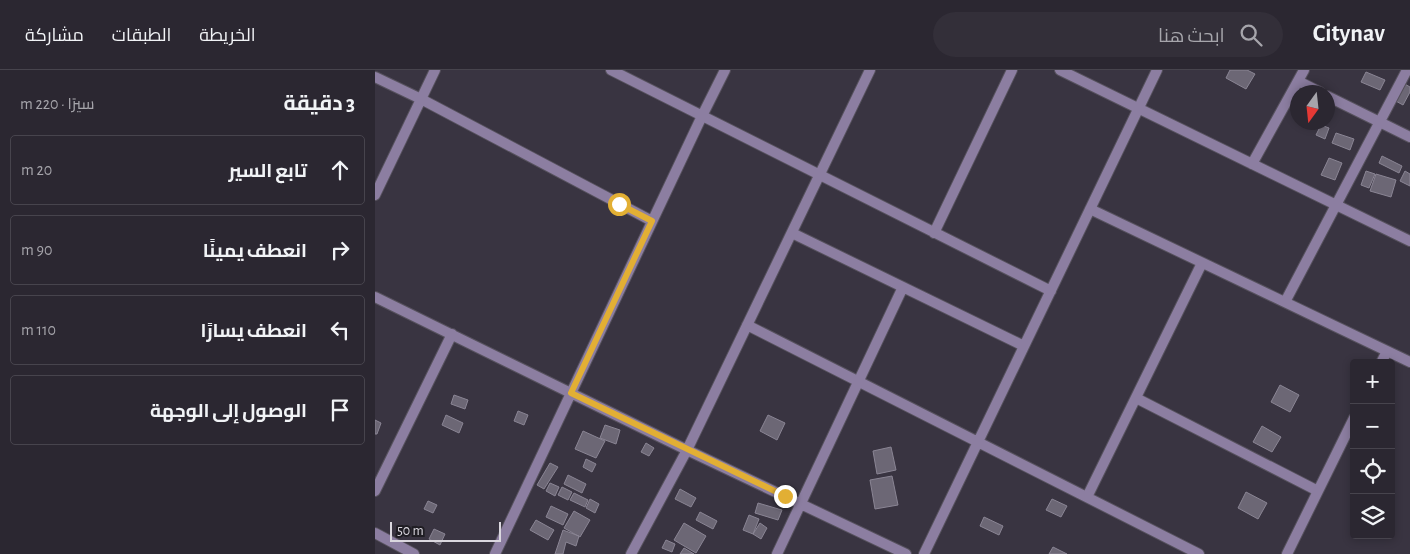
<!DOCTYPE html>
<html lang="ar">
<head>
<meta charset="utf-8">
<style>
  :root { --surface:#2b2731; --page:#332f39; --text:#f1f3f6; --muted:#a6a5ab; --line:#47444d }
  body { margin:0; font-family:"Alegreya Sans",Cairo,sans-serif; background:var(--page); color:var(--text); direction:rtl }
  .controls { position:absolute; right:15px; bottom:15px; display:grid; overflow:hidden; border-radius:5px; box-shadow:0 2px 8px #0003 }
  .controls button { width:45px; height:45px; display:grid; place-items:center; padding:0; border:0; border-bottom:1px solid var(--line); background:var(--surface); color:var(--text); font:25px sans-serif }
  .compass { position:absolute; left:915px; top:15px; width:45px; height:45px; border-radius:50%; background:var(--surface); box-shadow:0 2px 8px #0003; rotate:195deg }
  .scale { position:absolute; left:15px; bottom:12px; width:111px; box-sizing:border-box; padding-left:5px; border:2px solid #dad7df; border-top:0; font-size:14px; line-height:18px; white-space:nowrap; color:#dad7df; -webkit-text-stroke:4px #1f1d23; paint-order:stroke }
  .stop { position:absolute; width:15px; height:15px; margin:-11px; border:4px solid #e2af34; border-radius:50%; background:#fff }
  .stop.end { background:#e2af34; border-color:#fff; box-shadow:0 1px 5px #0008 }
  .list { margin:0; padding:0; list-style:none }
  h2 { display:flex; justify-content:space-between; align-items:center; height:65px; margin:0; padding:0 20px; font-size:21px }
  h2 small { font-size:16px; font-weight:400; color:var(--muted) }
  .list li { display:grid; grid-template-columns:32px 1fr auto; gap:15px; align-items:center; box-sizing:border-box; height:70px; margin:0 10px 10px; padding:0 10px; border:1px solid var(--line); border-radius:5px }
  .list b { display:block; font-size:19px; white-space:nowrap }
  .list em { font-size:16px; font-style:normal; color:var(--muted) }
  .icon { flex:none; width:28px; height:28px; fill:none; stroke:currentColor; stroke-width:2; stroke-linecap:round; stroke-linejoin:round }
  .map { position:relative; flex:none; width:1035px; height:484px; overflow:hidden; direction:ltr }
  header { display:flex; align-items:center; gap:30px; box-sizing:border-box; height:70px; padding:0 25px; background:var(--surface); border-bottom:1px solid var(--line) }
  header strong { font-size:24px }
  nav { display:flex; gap:28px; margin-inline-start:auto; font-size:18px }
  .search { width:350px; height:45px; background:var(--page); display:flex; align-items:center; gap:12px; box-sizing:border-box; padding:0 18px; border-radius:28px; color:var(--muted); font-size:19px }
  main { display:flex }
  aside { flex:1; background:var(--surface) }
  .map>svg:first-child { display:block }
  .building { fill:#6c6775; stroke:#8a8594 }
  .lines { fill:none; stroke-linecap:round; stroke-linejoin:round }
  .minor-casing { stroke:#56515d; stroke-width:12 }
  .minor { stroke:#8c7ea1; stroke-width:10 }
  .route { stroke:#e2af34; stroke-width:6 }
</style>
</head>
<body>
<header>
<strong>Citynav</strong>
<div class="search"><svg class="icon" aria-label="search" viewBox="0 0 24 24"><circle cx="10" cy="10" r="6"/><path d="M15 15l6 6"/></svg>ابحث هنا</div>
<nav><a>الخريطة</a><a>الطبقات</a><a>مشاركة</a></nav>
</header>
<main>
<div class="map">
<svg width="1035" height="484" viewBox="0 0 1035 484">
  <rect width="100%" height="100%" fill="#393441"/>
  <path class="building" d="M855 0H872L880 4 871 19 851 8Z
    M991 2 1010 10 1005 20 986 12Z
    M1028 13 1035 17V22L1028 35 1019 30Z
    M946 55 954 58 950 69 941 65Z
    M961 63 979 69 975 80 957 73Z
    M1007 86 1027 96 1024 103 1004 93Z
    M954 88 967 93 960 110 946 105Z
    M991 101 1000 104 994 118 986 115Z
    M1030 101 1035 104V116L1025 111Z
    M1001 104 1021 110 1016 127 995 121Z
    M905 315 924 325 915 342 896 332Z
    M79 325 93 330 90 339 76 334Z
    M143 341 153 345 149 355 139 351Z
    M71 345 88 353 84 363 67 355Z
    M393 345 410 353 402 370 385 361Z
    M0 350 6 353 2 364H0Z
    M230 355 245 360 241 374 225 368Z
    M887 356 906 367 897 382 878 372Z
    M208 361 230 371 221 388 200 379Z
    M271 373 279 378 274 386 266 382Z
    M516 377 521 400 502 404 498 381Z
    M211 389 221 394 217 402 208 397Z
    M175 393 183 397 169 419 162 415Z
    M193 405 211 414 207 423 189 414Z
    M517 406 523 435 500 439 495 410Z
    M175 413 184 417 180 426 171 421Z
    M187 417 197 422 193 430 183 425Z
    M305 419 321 428 316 437 300 429Z
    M871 422 892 433 883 449 863 438Z
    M199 423 213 430 210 437 195 430Z
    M215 429 224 434 220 443 211 438Z
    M677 429 692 436 686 447 671 440Z
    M53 431 62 435 58 443 49 439Z
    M383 433 407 440 403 450 380 443Z
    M176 436 193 444 188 455 171 447Z
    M199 441 215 450 205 467 189 458Z
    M325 442 342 451 338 459 321 450Z
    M374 445 384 449 378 464 368 460Z
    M609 447 628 456 624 465 605 456Z
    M161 450 179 460 173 470 155 460Z
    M309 453 331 466 321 483 299 470Z
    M385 453 392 458 386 469 378 464Z
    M59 459 70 464 65 475 54 469Z
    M188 460 204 466 201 476 191 472 188 484H180Z
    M291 470 300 474 297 482 287 478Z
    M678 477 692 484H674Z
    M309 478 319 484H305Z"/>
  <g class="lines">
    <defs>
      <path id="minor" d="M236 0 676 221
        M685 0 1035 171
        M0 7 46 29 277 151
        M923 11 945 22
        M952 26 1035 67
        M877 94 929 0
        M0 125 60 0
        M715 139 1035 292
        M417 163 649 276
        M559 163 637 0
        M0 227 312 380 531 484
        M910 232 1032 0
        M372 255 824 484
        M1006 293 1012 281
        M761 328 943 421
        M0 421 77 264
        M712 427 827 193
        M0 463 39 484
        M120 484 327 46 350 0
        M256 484 312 380 495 0
        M402 484 528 217
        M549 484 782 0
        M912 484 979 348"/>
    </defs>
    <use href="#minor" class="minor-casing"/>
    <use href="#minor" class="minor"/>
  </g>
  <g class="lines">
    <path class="route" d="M244 134 277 151 196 323 410 426"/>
  </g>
</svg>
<div class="controls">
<button>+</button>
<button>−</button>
<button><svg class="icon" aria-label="locate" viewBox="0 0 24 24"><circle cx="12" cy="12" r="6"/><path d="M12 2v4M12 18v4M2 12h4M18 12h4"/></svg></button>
<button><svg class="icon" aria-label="layers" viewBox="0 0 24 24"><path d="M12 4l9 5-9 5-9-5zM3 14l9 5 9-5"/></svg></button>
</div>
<svg class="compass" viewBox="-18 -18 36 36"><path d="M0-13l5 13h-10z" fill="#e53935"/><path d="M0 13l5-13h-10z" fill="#a6a5ab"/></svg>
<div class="scale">50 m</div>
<div class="stop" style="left:244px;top:134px"></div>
<div class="stop end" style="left:410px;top:426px"></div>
</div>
<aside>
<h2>3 دقيقة<small>سيرًا · 220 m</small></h2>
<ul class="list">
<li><svg class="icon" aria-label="ahead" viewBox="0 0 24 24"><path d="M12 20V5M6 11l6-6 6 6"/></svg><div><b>تابع السير</b></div><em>20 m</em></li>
<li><svg class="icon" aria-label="right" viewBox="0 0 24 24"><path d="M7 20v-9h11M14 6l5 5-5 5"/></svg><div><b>انعطف يمينًا</b></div><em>90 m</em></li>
<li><svg class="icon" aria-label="left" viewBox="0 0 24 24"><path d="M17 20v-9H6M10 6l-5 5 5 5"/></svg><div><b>انعطف يسارًا</b></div><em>110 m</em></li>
<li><svg class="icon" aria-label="arrive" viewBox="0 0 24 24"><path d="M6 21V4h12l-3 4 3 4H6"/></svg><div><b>الوصول إلى الوجهة</b></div></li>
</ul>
</aside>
</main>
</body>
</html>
